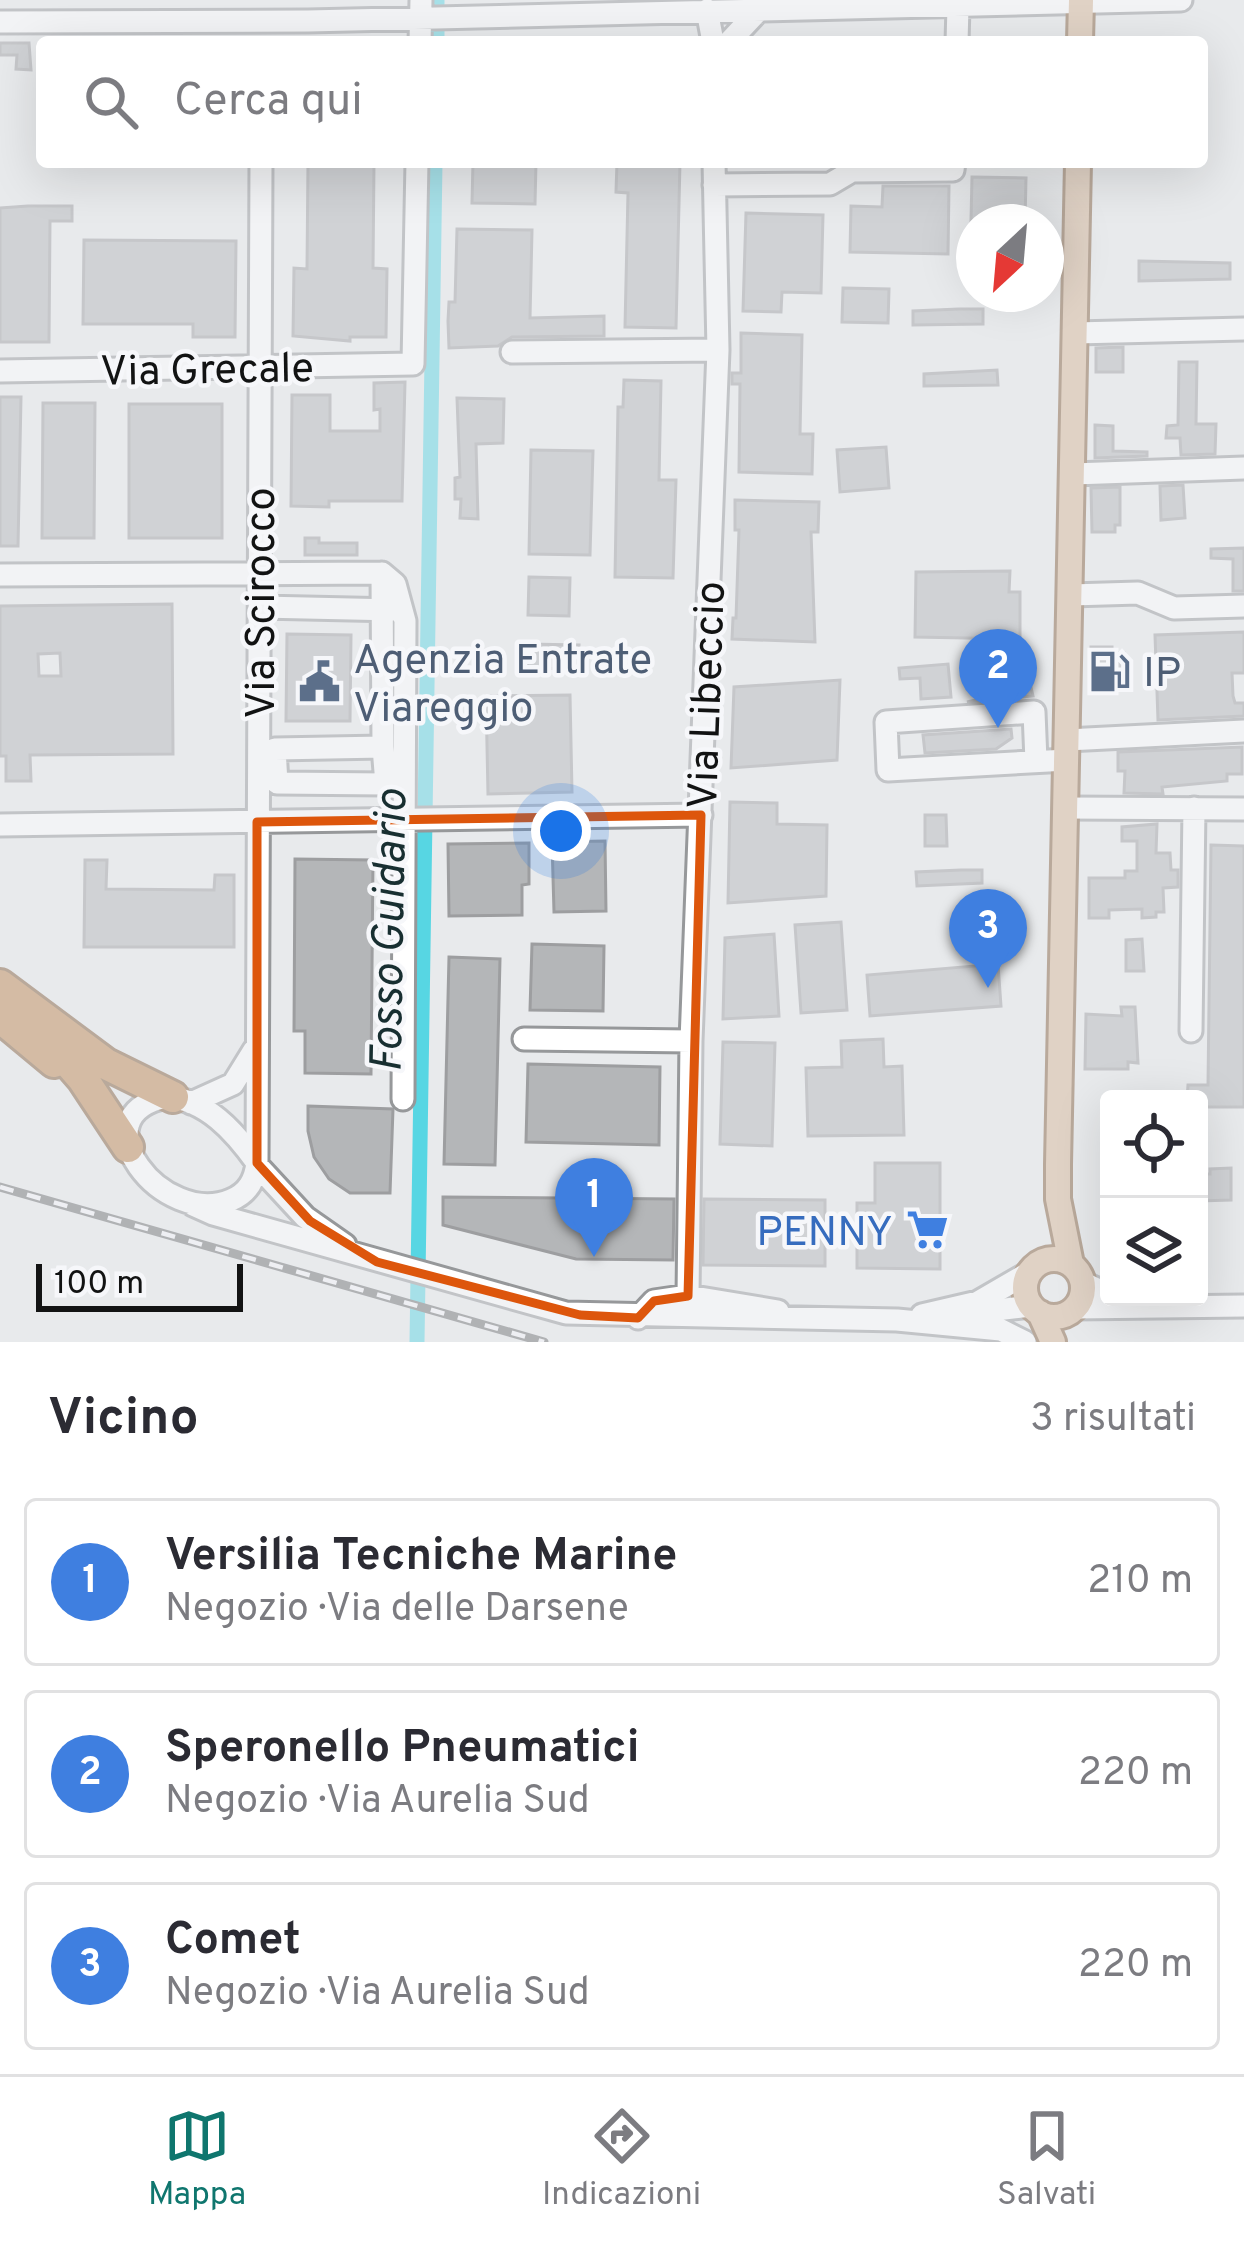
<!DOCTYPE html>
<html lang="it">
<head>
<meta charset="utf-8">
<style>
  :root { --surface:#fff; --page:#f7f7f7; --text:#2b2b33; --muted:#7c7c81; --line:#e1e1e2; --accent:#0f766e }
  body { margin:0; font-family:Overpass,sans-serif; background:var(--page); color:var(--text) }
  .controls { position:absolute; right:36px; bottom:36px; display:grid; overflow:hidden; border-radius:12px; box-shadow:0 12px 48px #0002 }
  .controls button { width:108px; height:108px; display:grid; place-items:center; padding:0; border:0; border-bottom:3px solid var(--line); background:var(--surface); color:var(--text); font:60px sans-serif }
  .compass { position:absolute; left:956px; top:204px; width:108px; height:108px; border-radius:50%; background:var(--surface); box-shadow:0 12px 48px #0002; rotate:206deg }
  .scale { position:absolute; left:36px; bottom:30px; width:207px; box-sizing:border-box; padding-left:12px; border:6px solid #121313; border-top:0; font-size:33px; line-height:42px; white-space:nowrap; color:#121313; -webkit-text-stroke:9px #f6f7fa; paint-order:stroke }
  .you { position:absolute; left:561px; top:831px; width:42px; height:42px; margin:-30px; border:9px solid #fff; border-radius:50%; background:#1a73e8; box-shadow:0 0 0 18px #1a73e833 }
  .badge { display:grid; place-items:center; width:78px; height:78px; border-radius:50%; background:var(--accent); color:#fff; font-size:39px; font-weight:700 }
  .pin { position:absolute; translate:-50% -99px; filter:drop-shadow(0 3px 6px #0008) }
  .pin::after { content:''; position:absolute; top:63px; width:42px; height:36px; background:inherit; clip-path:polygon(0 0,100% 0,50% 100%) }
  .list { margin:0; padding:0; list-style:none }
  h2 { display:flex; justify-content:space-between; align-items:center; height:156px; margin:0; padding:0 48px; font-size:51px }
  h2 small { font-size:39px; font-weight:400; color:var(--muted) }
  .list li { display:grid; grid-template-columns:78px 1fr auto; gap:36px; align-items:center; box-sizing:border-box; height:168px; margin:0 24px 24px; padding:0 24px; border:3px solid var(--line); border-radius:12px }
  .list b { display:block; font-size:45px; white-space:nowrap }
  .list p { margin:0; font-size:39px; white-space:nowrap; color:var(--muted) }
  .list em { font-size:39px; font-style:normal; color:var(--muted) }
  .icon { flex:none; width:66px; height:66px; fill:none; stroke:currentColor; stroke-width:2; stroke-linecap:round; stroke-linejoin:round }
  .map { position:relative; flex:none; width:1244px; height:1342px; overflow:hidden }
  .search { position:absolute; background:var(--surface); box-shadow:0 12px 48px #0002; left:36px; right:36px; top:36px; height:132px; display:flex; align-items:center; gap:30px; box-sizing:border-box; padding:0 42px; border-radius:12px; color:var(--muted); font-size:45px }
  .sheet { height:732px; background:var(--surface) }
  nav { display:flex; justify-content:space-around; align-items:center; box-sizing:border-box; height:168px; border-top:3px solid var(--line); background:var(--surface); font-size:33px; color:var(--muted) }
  nav a { display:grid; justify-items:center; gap:6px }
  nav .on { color:var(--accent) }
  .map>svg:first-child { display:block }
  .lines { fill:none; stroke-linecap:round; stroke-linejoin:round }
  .canal { stroke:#57d6e3; stroke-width:15 }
  .building { fill:#b4b6b8; stroke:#9d9ea0; stroke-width:3; fill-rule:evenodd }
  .minor-casing { stroke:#96989a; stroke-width:27 }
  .major-casing { stroke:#805c39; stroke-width:30 }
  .highway-casing { stroke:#805c39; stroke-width:36 }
  .minor { stroke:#fff; stroke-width:21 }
  .major { stroke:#d7b594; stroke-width:24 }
  .highway { stroke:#bc844d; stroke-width:30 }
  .rail-casing { stroke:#6d6f70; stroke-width:9 }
  .rail { stroke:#f6f7fa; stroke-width:4.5; stroke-dasharray:14; stroke-linecap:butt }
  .marked { fill:none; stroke:#dd560c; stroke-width:9; stroke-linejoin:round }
  .labels { text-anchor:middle; stroke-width:9; stroke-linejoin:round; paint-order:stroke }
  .street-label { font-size:42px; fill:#121313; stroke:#f6f7fa }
  .service-label { font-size:42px; fill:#4e5e75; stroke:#f6f7fa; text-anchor:start }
  .shop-label { font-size:42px; fill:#366cbe; stroke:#f6f7fa; text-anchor:end }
  .water-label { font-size:45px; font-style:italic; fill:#182f31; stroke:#f6f7fa }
</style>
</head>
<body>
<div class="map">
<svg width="1244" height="1342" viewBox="0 0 1244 1342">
  <rect width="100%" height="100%" fill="#e8eaec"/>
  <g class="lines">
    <path class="canal" d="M437 4V0
      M437 42V24
      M417 1342 435 162"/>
  </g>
  <path class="building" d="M0 43H29L31 70 16 69 17 55H0Z
    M308 162H374L373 268 387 269 386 337H350V341L293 336 294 268 307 269Z
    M473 162H536L535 204 472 203Z
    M617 162H680L676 328 625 327 628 193 616 192Z
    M972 177 1026 178 1025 222 971 221Z
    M883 186H949L948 254 850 252 851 206 882 207Z
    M28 206H72V221H50L49 342H0V208Z
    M746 213 823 215 821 293 782 292 781 312 743 311Z
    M457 229 532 230 530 318 604 316V336L512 337 498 346 449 348 448 321 449 302H455Z
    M84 240 236 241 235 337H193V324H83Z
    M1139 261 1230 263V279L1139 281Z
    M843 288 889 289 888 323 842 322Z
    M959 309H983V324L913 325V311Z
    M741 333 802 335 800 434H813L812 474 739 472 740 384H732V373H741Z
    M1123 347V372H1096V348Z
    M1179 362H1197L1196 424H1216L1215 454 1181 455 1180 438H1166L1167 426 1178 425Z
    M997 370 998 385 924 386V374Z
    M624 380 661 381 659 480H676L673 578 615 577 618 407H623Z
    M405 382 402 501H329V507L291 506 292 395H330V431H380V409L374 410V383Z
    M0 397H21L18 546H0Z
    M457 398 504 399 503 443 476 444 478 519 460 518 461 499H455V478L460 477Z
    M43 403H95L94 538H42Z
    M129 404H222V538H129Z
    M1095 425 1113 426V451L1147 452V456L1095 458Z
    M886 447 889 488 840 492 837 450Z
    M531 450 593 451 590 555 529 554Z
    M1183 485 1185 518 1161 520 1160 486Z
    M1120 487V525H1115V532H1092L1091 488Z
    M735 500 819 502 818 532H811L815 642 732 639 733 618H736L739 530H735Z
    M305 538H319V543H357V555H305Z
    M1244 548V591H1233V559L1211 558V549Z
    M1010 571 1009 592H1020V639L915 637 916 572Z
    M529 577 570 578 569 616 528 615Z
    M172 604 173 754 30 755 31 781H6V756H0V606ZM60 653 61 676H39L38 654Z
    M1244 632V673H1232L1233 696 1235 703H1244V716L1158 720 1155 635Z
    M287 634 351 635 350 721H286Z
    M527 644 579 645 578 669 527 668Z
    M1091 647H1112V652L1124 653 1123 686H1112V693H1091Z
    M948 664 951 697 921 699 920 678 900 679 899 668Z
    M1028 674 1033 696 967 702 980 699V692L997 691V676Z
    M840 680 837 760 731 768 734 687Z
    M570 695 572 792 488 794 486 696Z
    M1011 729 1012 738 996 749 925 753 923 735Z
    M1242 747V774H1227V781L1162 787 1163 794 1124 793 1125 771H1118V752Z
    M730 802 777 803V824L827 825 826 896 728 903Z
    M925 815H946L947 846H925Z
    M1157 824 1156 853H1170L1171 870H1178V887L1163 888 1164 912H1156V917L1142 918V909L1109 910V918H1089V878H1125V871H1137V841H1122V827Z
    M605 841 606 911 554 912 552 842Z
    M529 843V884L522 885V915L449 916 448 844Z
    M1211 845 1244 846V1107H1199V1099H1187L1188 1085H1208Z
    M295 859 373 860 371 1074 305 1073V1031H294Z
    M85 860H107L106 889 214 890 215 875H234V947H84Z
    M961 870H982V883L917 886 916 872Z
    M841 922 847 1010 801 1013 795 925Z
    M774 934 779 1016 723 1019 725 938Z
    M1142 939 1144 971H1126V940Z
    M532 944 604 946 603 1011 530 1010Z
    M449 957 500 959 495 1165 444 1164Z
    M998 964 1001 1006 870 1016 867 975Z
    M1121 1007H1135L1138 1063 1128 1062V1069H1085L1086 1014 1122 1016Z
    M883 1039 884 1067 902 1066 904 1135 808 1136 806 1068 842 1067 841 1041Z
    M723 1042 775 1043 772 1146 720 1144Z
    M528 1064 660 1067 659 1145 526 1142Z
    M308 1106 393 1109 390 1193H350L329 1179 314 1157 308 1131Z
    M875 1163H940V1269L857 1268V1203H875Z
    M1231 1168V1200L1199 1201V1174H1210V1169Z
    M443 1197 674 1199 673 1260 576 1259 443 1225Z
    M704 1199 825 1200V1266L703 1265Z"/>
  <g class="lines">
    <defs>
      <path id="minor" d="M707 10 713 42
        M0 22 308 21 1181 0
        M420 42 421 0
        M729 42 759 10
        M957 42 958 7
        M714 185 830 184 852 171 953 170 954 162
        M1075 333 1244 329
        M512 352 718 350
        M0 371 413 364 417 162
        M1073 474 1244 468
        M382 573 395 584 405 621 403 1099
        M0 575 382 573 383 747
        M1071 595 1138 593 1174 608 1244 606
        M261 607 396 610
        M1067 740 1244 731
        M383 747 386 784 277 783 275 749Z
        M1036 761 1034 712 886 722 888 770 1067 760
        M1066 808 1244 809
        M0 825 701 815
        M1191 1031 1194 808
        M524 1039 691 1041
        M166 1097C206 1099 235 1132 257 1163 255 1180 248 1193 231 1200 163 1229 75 1116 166 1097Z
        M191 1103 233 1084 254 1050
        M257 1163 261 162
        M257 1165 305 1217 345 1245
        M193 1205 213 1214 566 1313 897 1320 1001 1330 1025 1342
        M1082 1282 1109 1295
        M688 1296 691 1041 718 350 714 162
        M1074 1308 1244 1306
        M970 1313 1031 1306
        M922 1315 978 1302 1028 1273
        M638 1318 654 1301 688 1296 778 1311"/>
      <path id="major" d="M1080 42 1081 0
        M1025 1288a29 29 0 1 1 58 0a29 29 0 1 1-58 0Z
        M1071 1264 1058 1199V1164L1078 162
        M1040 1313 1053 1342"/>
      <path id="highway" d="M0 985 106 1064 173 1097
        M0 1017 54 1062
        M44 1034 83 1079 128 1147"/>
    </defs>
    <use href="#minor" class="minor-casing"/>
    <use href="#major" class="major-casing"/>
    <use href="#highway" class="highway-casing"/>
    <use href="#minor" class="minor"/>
    <use href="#major" class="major"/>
    <use href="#highway" class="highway"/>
    <defs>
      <path id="rail" d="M0 1187 544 1342"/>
    </defs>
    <use href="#rail" class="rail-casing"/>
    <use href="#rail" class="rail"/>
  </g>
  <path d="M0 0H1244V1342H0ZM701 815 688 1296 654 1301 638 1318 580 1315 377 1262 310 1221 257 1163V822Z" fill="#e8eaec" fill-opacity=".55" fill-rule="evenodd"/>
  <path class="marked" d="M701 815 688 1296 654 1301 638 1318 580 1315 377 1262 310 1221 257 1163V822Z"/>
  <defs>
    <symbol id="fuel-bare" viewBox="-9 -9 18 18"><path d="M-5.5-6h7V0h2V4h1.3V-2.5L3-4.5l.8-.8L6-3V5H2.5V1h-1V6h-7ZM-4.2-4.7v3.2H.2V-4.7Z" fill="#5c6f8a" stroke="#f6f7fa" stroke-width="2.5" paint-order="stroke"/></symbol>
    <symbol id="civic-bare" viewBox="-9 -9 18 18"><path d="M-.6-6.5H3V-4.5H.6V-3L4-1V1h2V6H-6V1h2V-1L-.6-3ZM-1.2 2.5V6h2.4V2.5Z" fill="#5c6f8a" stroke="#f6f7fa" stroke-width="2.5" paint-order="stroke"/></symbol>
    <symbol id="supermarket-bare" viewBox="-9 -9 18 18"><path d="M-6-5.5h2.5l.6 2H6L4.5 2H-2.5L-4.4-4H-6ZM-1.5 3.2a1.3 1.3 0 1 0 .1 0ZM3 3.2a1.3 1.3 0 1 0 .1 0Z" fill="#3f7fe0" stroke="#f6f7fa" stroke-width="2.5" paint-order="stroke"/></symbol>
  </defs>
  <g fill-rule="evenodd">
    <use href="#fuel-bare" x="1080" y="642" width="59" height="59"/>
    <use href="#civic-bare" x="290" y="652" width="59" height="59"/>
    <use href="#supermarket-bare" x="898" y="1200" width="59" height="59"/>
  </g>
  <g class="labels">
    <g class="street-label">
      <text transform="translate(207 368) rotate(-1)" y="15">Via Grecale</text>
      <text transform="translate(259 603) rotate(-90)" y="15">Via Scirocco</text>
      <text transform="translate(705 695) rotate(-88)" y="15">Via Libeccio</text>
    </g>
    <g class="service-label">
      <text x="353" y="673">Agenzia Entrate<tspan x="353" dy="48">Viareggio</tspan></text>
      <text x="1143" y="686">IP</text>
    </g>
    <g class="shop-label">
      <text x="893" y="1245">PENNY</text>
    </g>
    <g class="water-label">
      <text transform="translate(387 931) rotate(-89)" y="16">Fosso Guidario</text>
    </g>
  </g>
</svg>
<div class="controls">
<button><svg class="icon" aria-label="locate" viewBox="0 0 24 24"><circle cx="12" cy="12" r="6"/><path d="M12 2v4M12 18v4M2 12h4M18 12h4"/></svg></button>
<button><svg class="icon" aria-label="layers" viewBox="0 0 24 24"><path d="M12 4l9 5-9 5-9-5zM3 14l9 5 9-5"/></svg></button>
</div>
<svg class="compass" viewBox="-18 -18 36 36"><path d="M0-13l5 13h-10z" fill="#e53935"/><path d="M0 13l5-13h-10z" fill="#7c7c81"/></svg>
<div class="scale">100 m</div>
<div class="you"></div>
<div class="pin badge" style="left:594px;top:1257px;background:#3f7fe0">1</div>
<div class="pin badge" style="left:998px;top:728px;background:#3f7fe0">2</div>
<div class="pin badge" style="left:988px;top:988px;background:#3f7fe0">3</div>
<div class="search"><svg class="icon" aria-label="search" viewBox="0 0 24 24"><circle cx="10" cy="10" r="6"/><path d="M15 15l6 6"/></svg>Cerca qui</div>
</div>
<section class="sheet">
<h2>Vicino<small>3 risultati</small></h2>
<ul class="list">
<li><span class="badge" style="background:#3f7fe0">1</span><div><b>Versilia Tecniche Marine</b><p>Negozio · Via delle Darsene</p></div><em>210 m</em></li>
<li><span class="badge" style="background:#3f7fe0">2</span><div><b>Speronello Pneumatici</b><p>Negozio · Via Aurelia Sud</p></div><em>220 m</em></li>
<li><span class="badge" style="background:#3f7fe0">3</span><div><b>Comet</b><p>Negozio · Via Aurelia Sud</p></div><em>220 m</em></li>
</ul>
</section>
<nav>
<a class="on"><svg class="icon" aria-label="map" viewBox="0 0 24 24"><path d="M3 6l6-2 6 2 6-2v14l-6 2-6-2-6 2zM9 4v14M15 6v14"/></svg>Mappa</a>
<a><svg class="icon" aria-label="directions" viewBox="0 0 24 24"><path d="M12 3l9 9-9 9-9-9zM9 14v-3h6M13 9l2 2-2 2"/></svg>Indicazioni</a>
<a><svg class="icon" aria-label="saved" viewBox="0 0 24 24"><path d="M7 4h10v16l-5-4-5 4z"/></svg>Salvati</a>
</nav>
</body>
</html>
